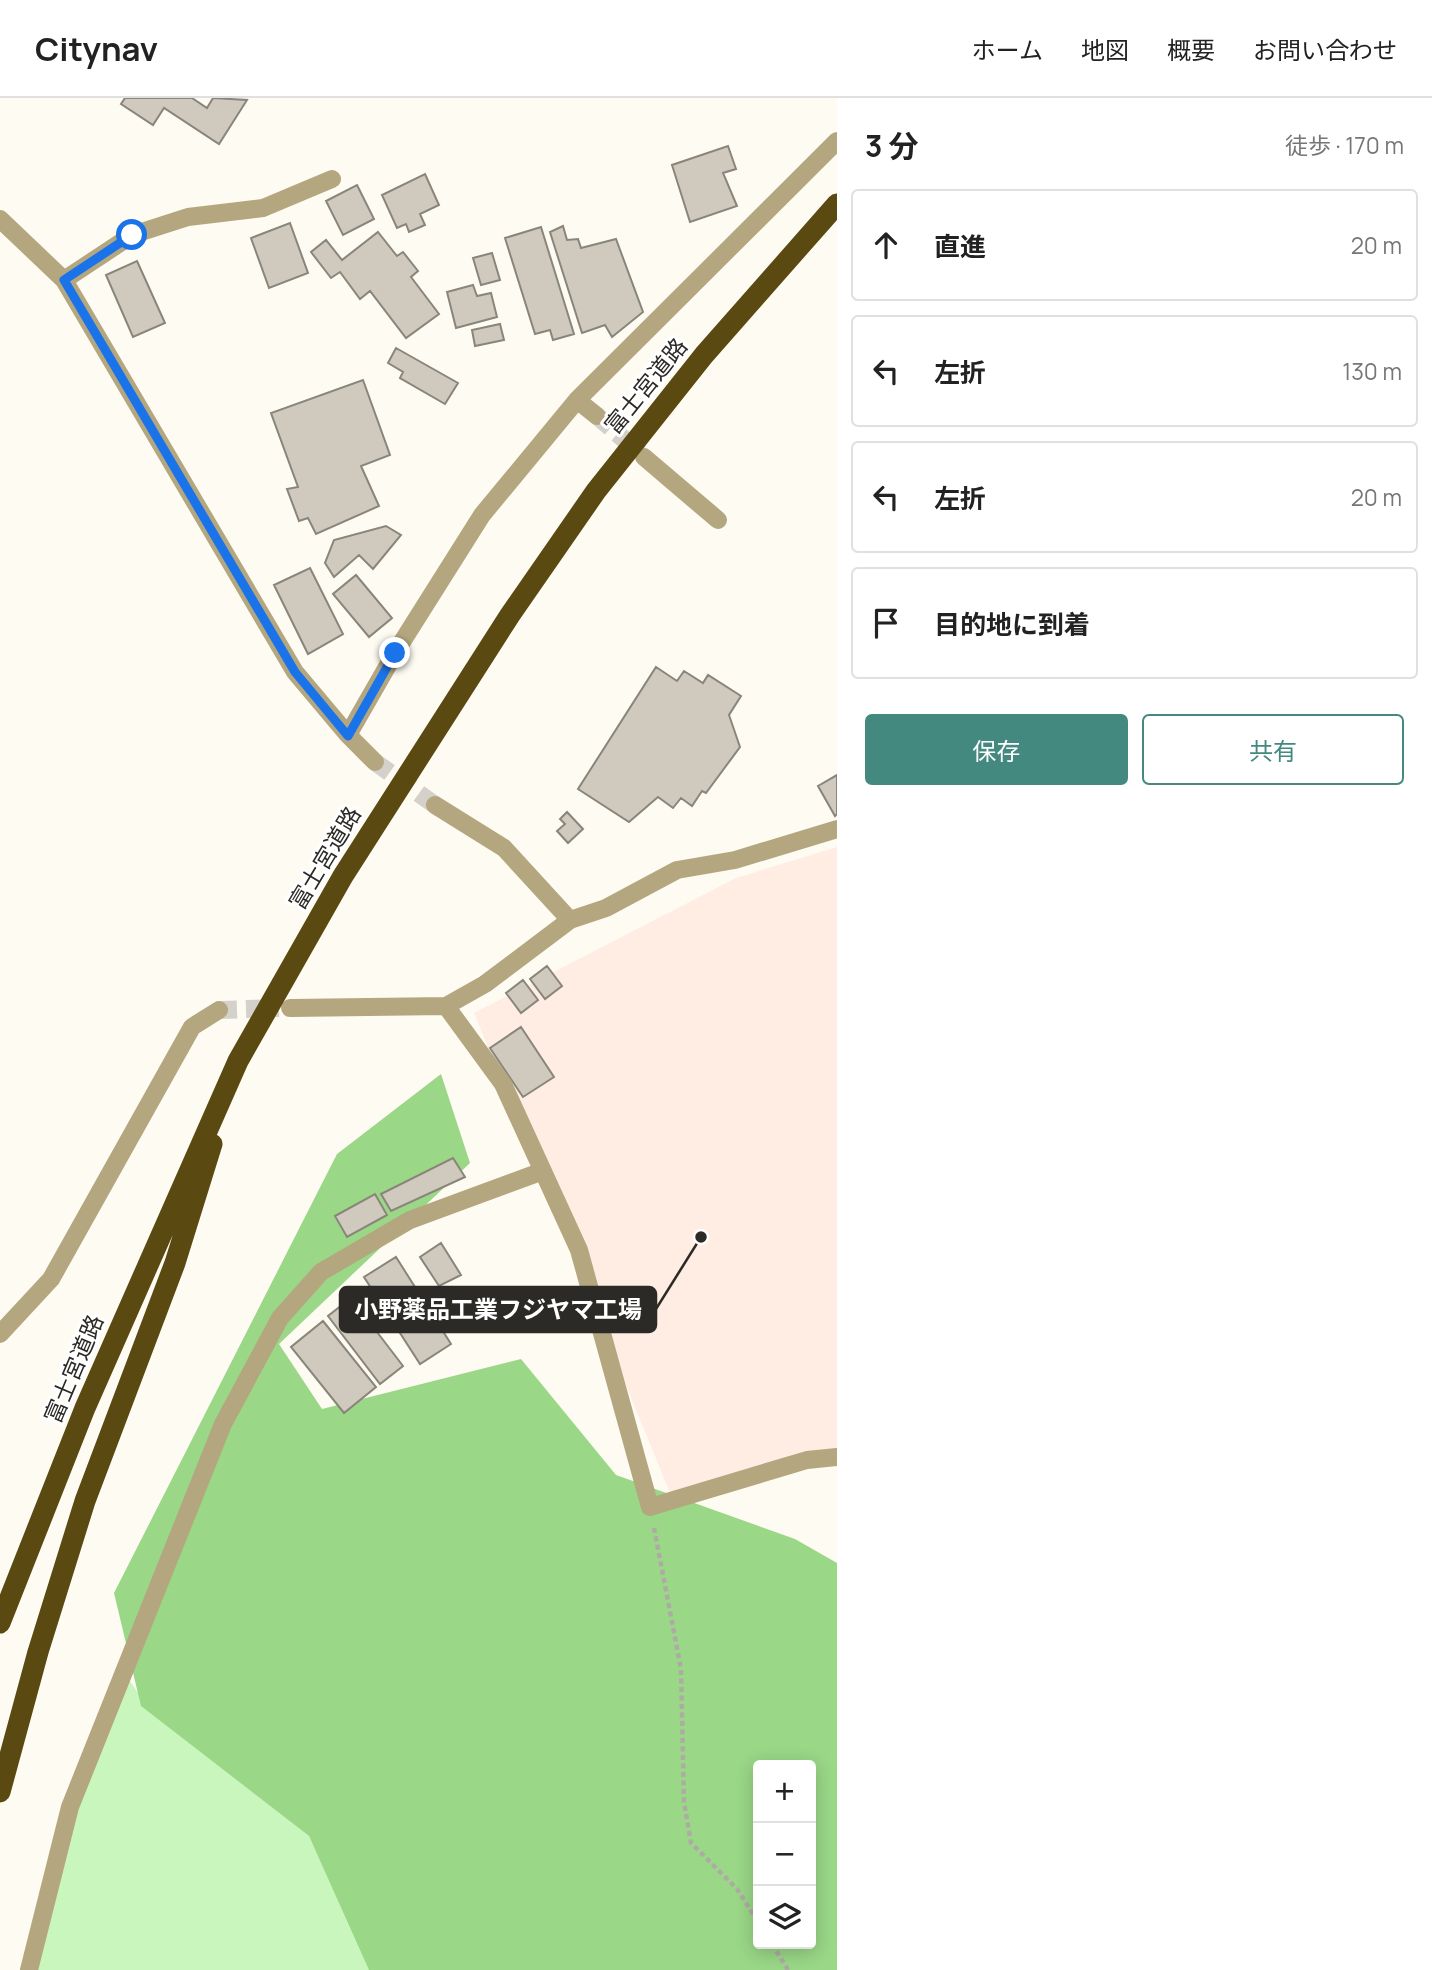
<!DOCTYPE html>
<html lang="ja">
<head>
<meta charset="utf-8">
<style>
  :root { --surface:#fff; --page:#f2f2f2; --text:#222; --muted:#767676; --line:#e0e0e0; --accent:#44897f }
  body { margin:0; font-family:Manrope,"Noto Sans JP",sans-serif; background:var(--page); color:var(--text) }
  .controls { position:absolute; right:21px; bottom:21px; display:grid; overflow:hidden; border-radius:7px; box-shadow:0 4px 18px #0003 }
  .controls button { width:63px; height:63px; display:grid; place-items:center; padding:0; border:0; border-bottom:2px solid var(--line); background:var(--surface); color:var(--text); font:35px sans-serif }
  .stop { position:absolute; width:21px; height:21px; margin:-16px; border:5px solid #1a73e8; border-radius:50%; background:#fff }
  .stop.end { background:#1a73e8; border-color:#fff; box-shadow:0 2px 7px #0008 }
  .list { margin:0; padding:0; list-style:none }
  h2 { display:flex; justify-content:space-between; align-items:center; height:91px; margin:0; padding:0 28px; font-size:30px }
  h2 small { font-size:23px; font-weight:400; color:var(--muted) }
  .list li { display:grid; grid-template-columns:46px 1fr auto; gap:21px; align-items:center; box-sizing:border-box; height:112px; margin:0 14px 14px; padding:0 14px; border:2px solid var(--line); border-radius:7px }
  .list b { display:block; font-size:26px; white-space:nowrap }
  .list em { font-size:23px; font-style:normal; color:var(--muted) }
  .actions { display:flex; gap:14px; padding:21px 28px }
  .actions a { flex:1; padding:16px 0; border:2px solid var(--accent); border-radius:7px; text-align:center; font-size:24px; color:var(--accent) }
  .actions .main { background:var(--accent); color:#fff }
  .icon { flex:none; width:38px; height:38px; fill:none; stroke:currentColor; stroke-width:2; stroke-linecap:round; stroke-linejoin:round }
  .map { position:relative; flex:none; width:837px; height:1872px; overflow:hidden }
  header { display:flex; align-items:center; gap:42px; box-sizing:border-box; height:98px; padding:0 35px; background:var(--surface); border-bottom:2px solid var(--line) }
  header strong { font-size:33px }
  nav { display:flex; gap:38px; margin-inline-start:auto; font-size:24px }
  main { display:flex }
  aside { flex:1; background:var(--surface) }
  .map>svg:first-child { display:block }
  .industrial { fill:#ffede3 }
  .green { fill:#c9f6bc }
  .forest { fill:#9ad787; fill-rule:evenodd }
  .building { fill:#d0cabe; stroke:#8a857a; stroke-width:2 }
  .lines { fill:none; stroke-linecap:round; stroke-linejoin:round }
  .minor-tunnel { stroke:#d4d1ca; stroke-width:18; stroke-dasharray:18 9; stroke-linecap:butt }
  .path { stroke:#aeaba5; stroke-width:4.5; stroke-dasharray:5 3.5; stroke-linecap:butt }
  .minor { stroke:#b4a77f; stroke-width:18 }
  .highway { stroke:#5a4911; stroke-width:21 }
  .route { stroke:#1a73e8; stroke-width:9 }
  .labels { text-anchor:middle; stroke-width:6; stroke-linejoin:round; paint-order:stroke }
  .street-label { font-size:23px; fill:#2c2a26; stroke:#fff }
  .leader { fill:none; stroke:#2c2a26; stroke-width:2.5 }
  .callout-dot { fill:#2c2a26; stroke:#fff; stroke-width:2.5 }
  .callout { fill:#2c2a26; stroke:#2c2a26; stroke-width:2.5 }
  .callout-label { font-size:24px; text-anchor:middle; font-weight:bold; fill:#fff }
</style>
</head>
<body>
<header>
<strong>Citynav</strong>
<nav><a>ホーム</a><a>地図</a><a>概要</a><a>お問い合わせ</a></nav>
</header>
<main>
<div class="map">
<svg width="837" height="1872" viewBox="0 0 837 1872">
  <rect width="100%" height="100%" fill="#fefbf3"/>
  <path class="industrial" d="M837 749V1363L670 1395 474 915 736 780Z"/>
  <path class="green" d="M124 1574 152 1616 309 1738 372 1872H28L62 1743Z"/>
  <path class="forest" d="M441 976 470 1065 279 1246 322 1311 521 1261 616 1377 795 1441 837 1465V1872H369L309 1738 141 1608 114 1495 337 1056ZM758 1667H811V1846H758Z"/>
  <path class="building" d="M125 0H192L207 10 213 0 247 2 219 46 164 10 153 27 121 6Z
    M728 48 736 71 723 75 737 108 690 124 672 67Z
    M425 76 439 107 420 116 425 127 409 134 406 126 397 130 382 97Z
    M357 87 374 121 343 137 326 103Z
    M290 125 308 175 269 190 251 140Z
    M563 128 567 142 578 141 581 150 616 141 643 214 612 239 605 227 582 235 550 134Z
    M541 129 574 236 553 242 550 232 535 236 505 140Z
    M378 134 397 158 403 154 418 173 411 179 439 216 406 240 370 193 360 201 340 174 331 180 311 154 326 142 342 162Z
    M492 155 500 182 481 187 473 160Z
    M137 163 165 225 133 239 106 177Z
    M473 187 477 198 491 195 497 219 456 230 447 194Z
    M500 226 504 242 475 248 472 232Z
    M396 250 458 285 445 306 400 280 403 274 388 265Z
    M363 282 390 357 361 368 379 408 316 436 308 420 299 423 287 391 298 389 271 315Z
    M386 428 401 437 373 471 359 457 334 479 325 465 334 442Z
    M310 470 343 536 308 556 274 487Z
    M356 477 392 520 369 539 333 496Z
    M656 569 677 583 684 573 703 585 708 577 741 598 729 617 740 649 706 695 702 693 692 708 681 700 673 710 658 699 629 724 578 691Z
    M837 677V716L835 718 818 688Z
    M567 714 583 731 568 745 557 733 565 726 560 721Z
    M547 868 562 888 545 901 530 881Z
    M523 882 538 902 521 915 506 895Z
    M521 929 554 979 523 999 490 950Z
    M453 1060 465 1079 391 1113 381 1096Z
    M375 1096 387 1117 347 1139 335 1118Z
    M441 1145 461 1177 439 1188 420 1159Z
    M396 1159 451 1246 420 1266 364 1179Z
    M351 1200 403 1268 380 1286 328 1218Z
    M323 1223 376 1289 344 1315 291 1249Z"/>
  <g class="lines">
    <path class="minor-tunnel" d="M597 318 640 355
      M375 664 435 707
      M219 912 279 910"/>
    <path class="path" d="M654 1430 681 1571 684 1704 691 1745 737 1791 758 1824
      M772 1846 788 1872"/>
    <path class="minor" d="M0 121 64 182 295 574 348 637 375 664
      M64 182 132 137 188 119 263 110 332 81
      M577 302 597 318
      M644 359 718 422
      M348 637 395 555 482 417 577 302 837 43
      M435 707 504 750 570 822
      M446 908 503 986 579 1152 650 1409 807 1362 837 1359
      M290 910 446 908 485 886 570 822 606 810 677 772 735 762 837 731
      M0 1236 51 1181 192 929 219 912
      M29 1872 70 1709 223 1326 280 1220 321 1174 410 1122 543 1073"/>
    <path class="highway" d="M0 1525 85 1310 238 963 343 778 510 517 596 393 704 257 837 106
      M0 1694 38 1554 85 1403 175 1165 212 1046"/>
  </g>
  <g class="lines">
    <path class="route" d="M132 137 64 182 295 574 348 638 395 555"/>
  </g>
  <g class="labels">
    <g class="street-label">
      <text transform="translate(646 288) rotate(-51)" y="8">富士宮道路</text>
      <text transform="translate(325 760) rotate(-59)" y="8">富士宮道路</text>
      <text transform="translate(74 1271) rotate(-67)" y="8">富士宮道路</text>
    </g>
  </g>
  <path class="leader" d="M701 1139L656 1211"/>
  <circle class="callout-dot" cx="701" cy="1139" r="7"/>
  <rect class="callout" x="340" y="1189" width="316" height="45" rx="7"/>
  <g class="callout-label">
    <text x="498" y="1220">小野薬品工業フジヤマ工場</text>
  </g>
</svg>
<div class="controls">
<button>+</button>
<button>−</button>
<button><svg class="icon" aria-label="layers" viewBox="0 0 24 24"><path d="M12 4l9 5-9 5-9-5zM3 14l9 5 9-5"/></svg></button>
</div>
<div class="stop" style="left:132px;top:137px"></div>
<div class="stop end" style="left:395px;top:555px"></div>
</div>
<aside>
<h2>3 分<small>徒歩 · 170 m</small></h2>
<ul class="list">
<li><svg class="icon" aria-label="ahead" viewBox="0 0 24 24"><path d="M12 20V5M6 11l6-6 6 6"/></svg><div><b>直進</b></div><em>20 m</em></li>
<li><svg class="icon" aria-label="left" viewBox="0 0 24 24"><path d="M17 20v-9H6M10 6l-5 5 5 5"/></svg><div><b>左折</b></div><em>130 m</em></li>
<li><svg class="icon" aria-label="left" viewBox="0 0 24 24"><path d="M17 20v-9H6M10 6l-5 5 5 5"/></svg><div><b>左折</b></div><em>20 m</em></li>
<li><svg class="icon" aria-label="arrive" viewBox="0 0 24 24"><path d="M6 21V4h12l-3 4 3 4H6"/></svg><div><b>目的地に到着</b></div></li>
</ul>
<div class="actions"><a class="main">保存</a><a>共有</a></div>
</aside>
</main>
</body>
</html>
